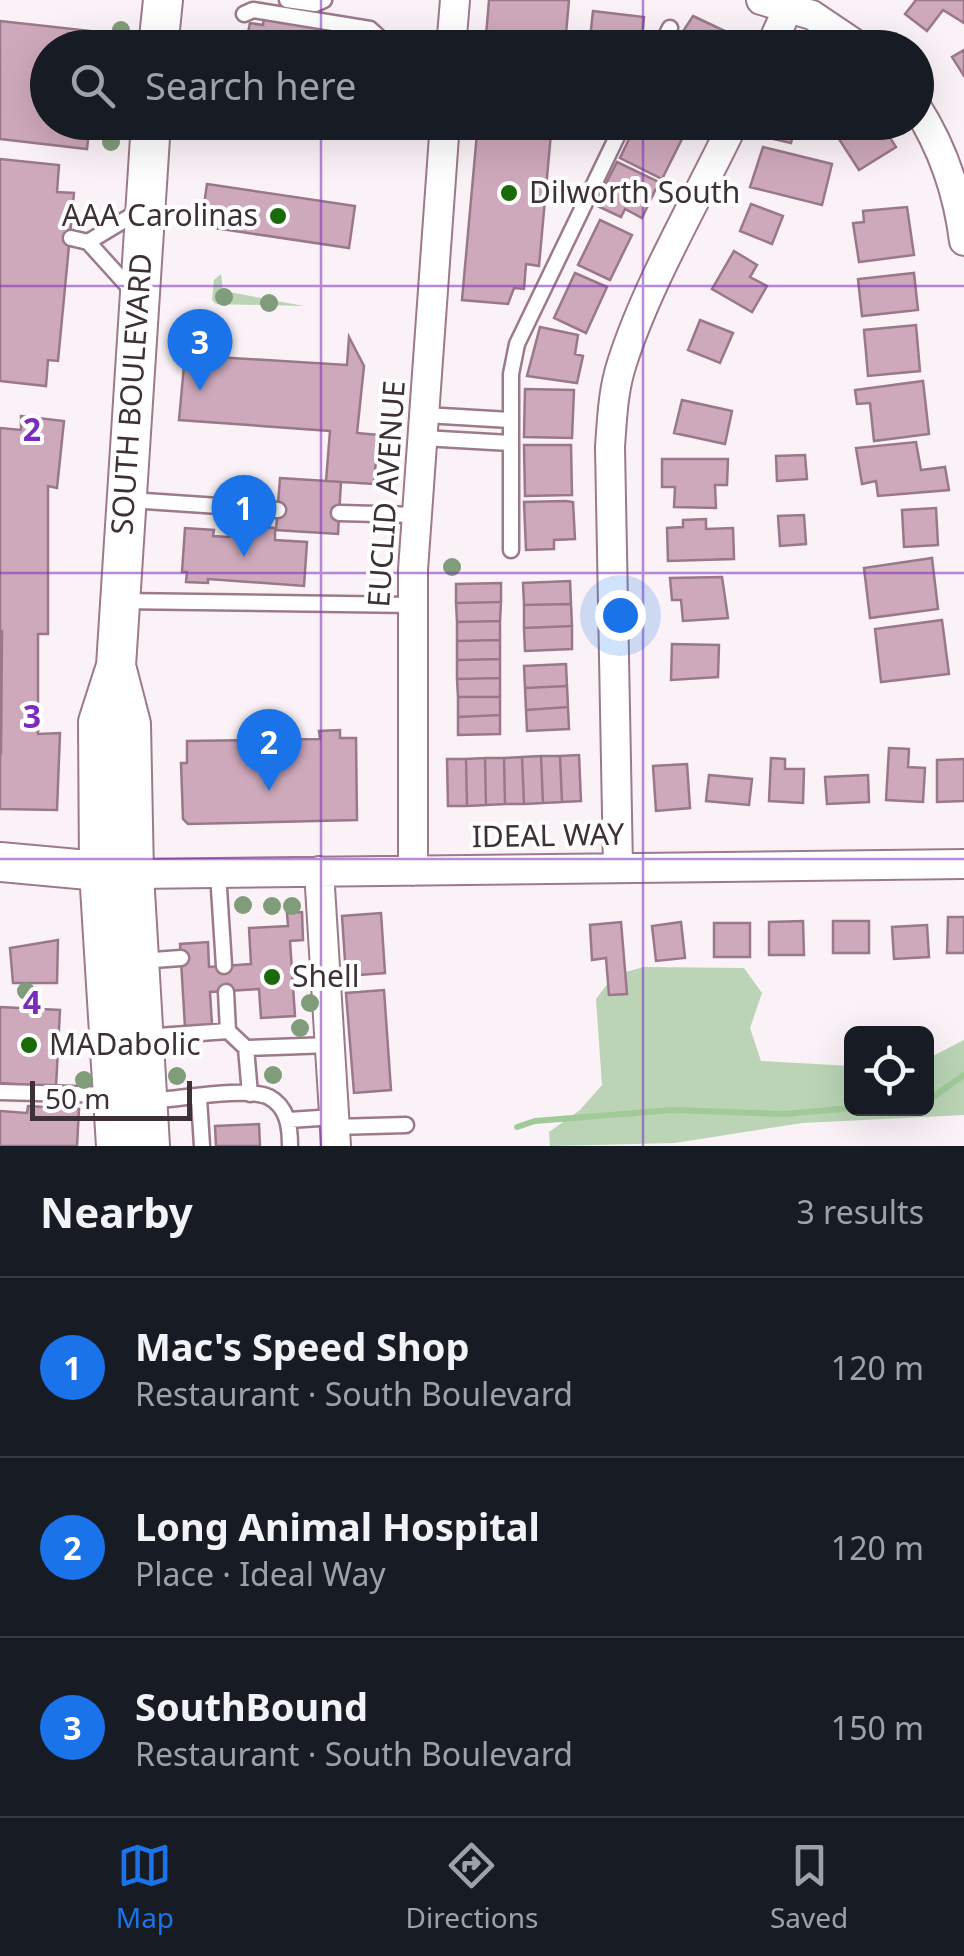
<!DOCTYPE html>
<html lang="en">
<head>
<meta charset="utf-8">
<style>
  :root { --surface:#171b24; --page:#20242c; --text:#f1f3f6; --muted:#9ea1a6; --line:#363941; --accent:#1a73e8 }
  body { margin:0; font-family:"Noto Sans",sans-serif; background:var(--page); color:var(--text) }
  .controls { position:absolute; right:30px; bottom:30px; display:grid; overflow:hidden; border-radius:15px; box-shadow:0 10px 40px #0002 }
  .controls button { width:90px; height:90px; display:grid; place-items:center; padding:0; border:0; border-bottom:2px solid var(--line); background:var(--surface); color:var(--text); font:50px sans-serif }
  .scale { position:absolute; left:30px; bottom:25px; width:162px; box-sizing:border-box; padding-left:10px; border:5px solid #3e3037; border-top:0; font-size:28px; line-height:35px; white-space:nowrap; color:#3e3037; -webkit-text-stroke:8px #fff; paint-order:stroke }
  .you { position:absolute; left:620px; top:615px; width:35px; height:35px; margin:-25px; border:8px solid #fff; border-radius:50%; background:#1a73e8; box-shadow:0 0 0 15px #1a73e833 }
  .badge { display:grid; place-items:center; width:65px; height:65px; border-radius:50%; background:var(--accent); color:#fff; font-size:32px; font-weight:700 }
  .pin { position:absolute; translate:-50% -82px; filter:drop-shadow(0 2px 5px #0008) }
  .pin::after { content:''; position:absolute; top:52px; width:35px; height:30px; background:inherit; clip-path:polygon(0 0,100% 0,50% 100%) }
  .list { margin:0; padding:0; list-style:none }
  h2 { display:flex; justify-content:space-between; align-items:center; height:130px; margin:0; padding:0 40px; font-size:42px }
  h2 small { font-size:32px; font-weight:400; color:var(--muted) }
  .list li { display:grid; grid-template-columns:65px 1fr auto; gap:30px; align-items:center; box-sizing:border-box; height:180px; padding:0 40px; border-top:2px solid var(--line) }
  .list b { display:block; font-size:38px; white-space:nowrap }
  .list p { margin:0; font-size:32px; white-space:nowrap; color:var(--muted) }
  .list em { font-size:32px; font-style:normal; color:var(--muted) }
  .icon { flex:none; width:55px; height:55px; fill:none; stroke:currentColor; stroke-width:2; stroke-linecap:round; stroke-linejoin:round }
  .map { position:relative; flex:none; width:964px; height:1146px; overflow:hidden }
  .search { position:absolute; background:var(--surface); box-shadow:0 10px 40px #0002; left:30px; right:30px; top:30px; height:110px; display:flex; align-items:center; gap:25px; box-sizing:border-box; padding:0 35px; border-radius:55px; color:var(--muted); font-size:38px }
  .sheet { height:670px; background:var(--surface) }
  nav { display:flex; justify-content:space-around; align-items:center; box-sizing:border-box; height:140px; border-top:2px solid var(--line); background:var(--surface); font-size:28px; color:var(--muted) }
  nav a { display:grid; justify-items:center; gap:5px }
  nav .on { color:var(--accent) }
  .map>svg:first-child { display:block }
  .green { fill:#bad4b5 }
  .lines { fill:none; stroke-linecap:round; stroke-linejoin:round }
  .stream { stroke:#a0cb99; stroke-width:6 }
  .building { fill:#cea9bb; stroke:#9a7889; stroke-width:2.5 }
  .lane-casing { stroke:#9c7a8b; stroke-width:19 }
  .street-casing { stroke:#9c7a8b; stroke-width:32 }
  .secondary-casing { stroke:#9c7a8b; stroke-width:42 }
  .lane { stroke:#fff; stroke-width:14 }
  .street { stroke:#fff; stroke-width:28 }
  .secondary { stroke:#fff; stroke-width:38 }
  .tree { fill:#809c7a }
  .grid { fill:none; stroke:#7b2cbf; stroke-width:2.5; stroke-opacity:0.55 }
  .poi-dot { fill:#1a690b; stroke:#fff; stroke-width:4 }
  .labels { text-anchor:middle; stroke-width:8; stroke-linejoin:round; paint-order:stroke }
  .poi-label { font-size:30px; fill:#3e3037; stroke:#fff; text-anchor:start }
  .street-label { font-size:30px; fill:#3e3037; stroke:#fff }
  .grid-label { font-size:32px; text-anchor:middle; font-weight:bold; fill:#7b2cbf; stroke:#fff; stroke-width:8; stroke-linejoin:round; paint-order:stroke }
</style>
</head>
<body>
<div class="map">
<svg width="964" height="1146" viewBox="0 0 964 1146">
  <rect width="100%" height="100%" fill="#faf2f6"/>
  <path class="green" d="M221 274 223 291 304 306 216 304 212 300 214 280Z
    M644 967 744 968 762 993 750 1028 761 1061 851 1066 852 1108H926L927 1059 964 1040V1115L802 1123 675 1143 550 1146 549 1132 580 1110 602 1085 596 999 614 975Z"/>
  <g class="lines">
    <path class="stream" d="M926 1102 964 1075
      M517 1127 535 1121 673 1110 784 1114 852 1108"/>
  </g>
  <path class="building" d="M489 0H569L565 45 485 48Z
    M916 0H964V23L943 10 927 31 905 14Z
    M593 11 644 17 641 48H589Z
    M693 16 727 32 724 48H672Z
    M264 17 333 28 332 32 342 34 339 48 246 42 250 23 263 25Z
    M0 21 100 32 98 48H48V122H90L87 149 0 139Z
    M964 50V76L952 57Z
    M478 122H552L539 266 526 264 524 289 514 288 508 304 462 300Z
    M637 122H658L684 135 662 179 620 158Z
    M769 122H796L791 143 765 137Z
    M828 122H880L896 147 859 170Z
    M763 147 832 164 822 205 750 187Z
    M0 159 59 165 57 192 74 193 58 361 48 360 46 386 0 381Z
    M617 162 659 182 642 218 625 209 621 217 595 205Z
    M207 184 355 206 349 248 201 226Z
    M751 204 783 216 772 244 740 231Z
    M907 207 914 255 859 262 853 223 864 222 863 211Z
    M600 220 632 235 610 280 578 265Z
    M734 251 757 265 750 277 767 286 752 312 712 289Z
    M575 273 607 287 586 333 554 318Z
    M914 273 918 310 862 316 858 279Z
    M700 320 733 333 720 363 688 350Z
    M916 325 920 371 868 376 864 330Z
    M540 327 578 335 575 354 583 356 577 383 527 376Z
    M349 337 364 366 357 433 378 435 374 484 326 481 330 431 179 420 185 355 347 365Z
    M923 381 929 434 874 441 870 403 857 404 855 390Z
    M525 389 574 390 572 438 524 437Z
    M682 400 732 411 725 444 674 433Z
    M21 416 64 421 57 488 48 486V634H38V734L60 733 57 810 0 809V428L21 430Z
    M916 442 921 470 945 467 949 490 878 496 876 481 862 484 856 448Z
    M524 445H571L572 495 525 496Z
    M805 455 807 479 777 481 776 456Z
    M662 459H728L727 485H715L716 508 674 507 675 487H662Z
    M280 478 341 482 338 534 276 530Z
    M566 501 573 502 575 539 554 540V549L526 550 524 502Z
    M936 508 938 545 904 547 902 510Z
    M804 515 806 544 780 546 778 516Z
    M706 519V529L733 528 734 559 668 561 667 528 683 527V520Z
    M231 525 275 528V540L307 542 304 586 208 579V583L186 582 187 572H182L185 528 214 530 213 536 229 537Z
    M932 558 938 609 870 618 864 568Z
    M722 577 728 618 683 621 681 600H672L670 578Z
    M570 581 571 604 524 605 523 583Z
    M501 583V602L456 603V584Z
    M501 602 500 621 457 622 456 603Z
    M571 604 572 626 524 628V605Z
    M942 620 949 674 881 682 875 629Z
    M500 621V640L457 641V622Z
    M572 626V649L525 651 524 628Z
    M0 631H2L1 753H0Z
    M500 640V659L457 660V641Z
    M672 644 719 645 718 677 671 680Z
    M500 659V678L457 679V660Z
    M566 664 567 686 525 688 524 666Z
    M500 678V697H458L457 679Z
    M567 686 568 707 526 710 525 688Z
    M458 697H500V715L458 717Z
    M568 707 569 729 527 731 526 710Z
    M500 715V734L458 735V717Z
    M340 730V738H356L357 820 188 824 183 819 181 763H187V741L320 739 319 731Z
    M889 748 909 749 908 767 925 768 923 802 886 800Z
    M579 755 581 801 562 802 560 756Z
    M541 756 543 803 524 804 522 757Z
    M541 756H560L562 802 543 803Z
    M522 757 524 804H505L504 758Z
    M485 758 486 805 467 806 466 759Z
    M485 758H504L505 804 486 805Z
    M771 758 785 759V769H804L803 803 769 801Z
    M447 759H466L467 806H448Z
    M964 759V801L937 802V760Z
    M687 764 690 808 656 811 653 766Z
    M709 775 752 779 749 805 706 801Z
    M868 775 869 802 827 804 825 777Z
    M302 912 303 940 290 941 295 1016 261 1018 259 989 210 992 212 1025 185 1027 180 944 208 942 209 967 251 964 249 928 288 926 287 913Z
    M381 913 385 973 346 976 342 916Z
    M948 917H964V953H947Z
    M803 921 804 955H769V922Z
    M833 921H869V953H833Z
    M621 922 627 994 609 995 606 958 592 960 590 925Z
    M681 922 685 958 656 961 652 926Z
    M714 923H750V957H714Z
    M927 925 929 957 894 959 892 927Z
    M58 940 57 983H13L10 948Z
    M384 990 391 1090 354 1093 346 993Z
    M0 1007 60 1010 56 1087 0 1083Z
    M28 1106 79 1109 77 1146H0V1111L27 1113Z
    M259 1124 260 1146H216L215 1126Z"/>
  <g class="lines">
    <defs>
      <path id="lane" d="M287 0 315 4 324 0
        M244 14 253 10 370 29 381 39 382 48
        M660 48 670 28
        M71 238 88 242 135 294
        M88 242 141 210
        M425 415 510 420
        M423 438 510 443
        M130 500 278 510
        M339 513 416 515
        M511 550V374L517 344 624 122
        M120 601 412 605
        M218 873 224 966
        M140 961 181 958
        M226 992 228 1031 246 1048 250 1094
        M144 1037 228 1031
        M246 1048 330 1045
        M0 1092 112 1095
        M199 1098 202 1146
        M147 1101C175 1100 246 1086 269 1097 288 1107 290 1128 290 1146
        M289 1120 335 1117
        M335 1127 406 1125"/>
      <path id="street" d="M761 0 812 15 861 48
        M451 48 455 0
        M770 48 789 6
        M916 106C943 148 958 192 964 241
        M618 867 610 447C612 419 613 390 622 363 647 284 698 198 734 122
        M319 871 336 1146
        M413 871V570L445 122
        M134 874 964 864"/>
      <path id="secondary" d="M158 48 163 0
        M116 666 131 724 134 874 150 1146
        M0 862 121 873
        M116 1146 99 871 98 722 116 666 151 122"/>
    </defs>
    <use href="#lane" class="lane-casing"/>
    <use href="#street" class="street-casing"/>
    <use href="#secondary" class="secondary-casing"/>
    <use href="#lane" class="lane"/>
    <use href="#street" class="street"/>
    <use href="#secondary" class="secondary"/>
  </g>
  <g class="tree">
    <circle cx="121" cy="30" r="9"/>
    <circle cx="111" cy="142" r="9"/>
    <circle cx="224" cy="297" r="9"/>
    <circle cx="269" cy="303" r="9"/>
    <circle cx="452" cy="567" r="9"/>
    <circle cx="243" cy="905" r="9"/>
    <circle cx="272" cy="906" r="9"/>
    <circle cx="292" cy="906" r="9"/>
    <circle cx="26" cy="991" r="9"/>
    <circle cx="310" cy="1003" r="9"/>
    <circle cx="300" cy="1028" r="9"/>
    <circle cx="273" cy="1075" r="9"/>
    <circle cx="177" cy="1076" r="9"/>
    <circle cx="84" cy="1080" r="9"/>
  </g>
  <path class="grid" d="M321 0V48M643 0V48M321 122V1146M643 122V1146M0 286H964M0 573H964M0 859H964"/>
  <g class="poi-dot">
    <circle cx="509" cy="193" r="10"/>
    <circle cx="278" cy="216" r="10"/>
    <circle cx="272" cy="977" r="10"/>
    <circle cx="29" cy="1045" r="10"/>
  </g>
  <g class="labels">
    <g class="poi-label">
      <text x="529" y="203">Dilworth South</text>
      <text x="258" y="226" text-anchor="end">AAA Carolinas</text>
      <text x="292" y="987">Shell</text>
      <text x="49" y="1055">MADabolic</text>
    </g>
    <g class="street-label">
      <text transform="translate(132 394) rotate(-86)" y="10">SOUTH BOULEVARD</text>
      <text transform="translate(387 494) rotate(-86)" y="10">EUCLID AVENUE</text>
      <text transform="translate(548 836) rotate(-1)" y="10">IDEAL WAY</text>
    </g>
  </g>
  <g class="grid-label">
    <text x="32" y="441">2</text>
    <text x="32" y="728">3</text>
    <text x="32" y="1014">4</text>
  </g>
</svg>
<div class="controls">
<button><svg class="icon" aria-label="locate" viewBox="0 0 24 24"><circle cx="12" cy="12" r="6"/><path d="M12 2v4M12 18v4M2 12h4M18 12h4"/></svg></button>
</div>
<div class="scale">50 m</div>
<div class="you"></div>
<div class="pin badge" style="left:244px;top:557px">1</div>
<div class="pin badge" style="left:269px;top:791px">2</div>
<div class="pin badge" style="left:200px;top:391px">3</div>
<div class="search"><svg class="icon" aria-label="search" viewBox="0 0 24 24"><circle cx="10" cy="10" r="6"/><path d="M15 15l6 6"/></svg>Search here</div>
</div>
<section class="sheet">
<h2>Nearby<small>3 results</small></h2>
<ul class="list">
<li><span class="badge">1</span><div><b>Mac's Speed Shop</b><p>Restaurant · South Boulevard</p></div><em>120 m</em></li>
<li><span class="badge">2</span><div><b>Long Animal Hospital</b><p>Place · Ideal Way</p></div><em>120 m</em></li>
<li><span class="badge">3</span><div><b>SouthBound</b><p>Restaurant · South Boulevard</p></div><em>150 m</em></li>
</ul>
</section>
<nav>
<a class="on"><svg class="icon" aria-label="map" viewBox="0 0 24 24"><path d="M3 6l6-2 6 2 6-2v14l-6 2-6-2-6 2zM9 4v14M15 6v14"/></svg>Map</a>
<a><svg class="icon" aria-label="directions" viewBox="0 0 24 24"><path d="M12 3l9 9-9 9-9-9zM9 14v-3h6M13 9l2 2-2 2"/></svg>Directions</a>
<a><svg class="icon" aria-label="saved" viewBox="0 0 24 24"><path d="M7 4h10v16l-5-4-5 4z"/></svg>Saved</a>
</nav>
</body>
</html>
